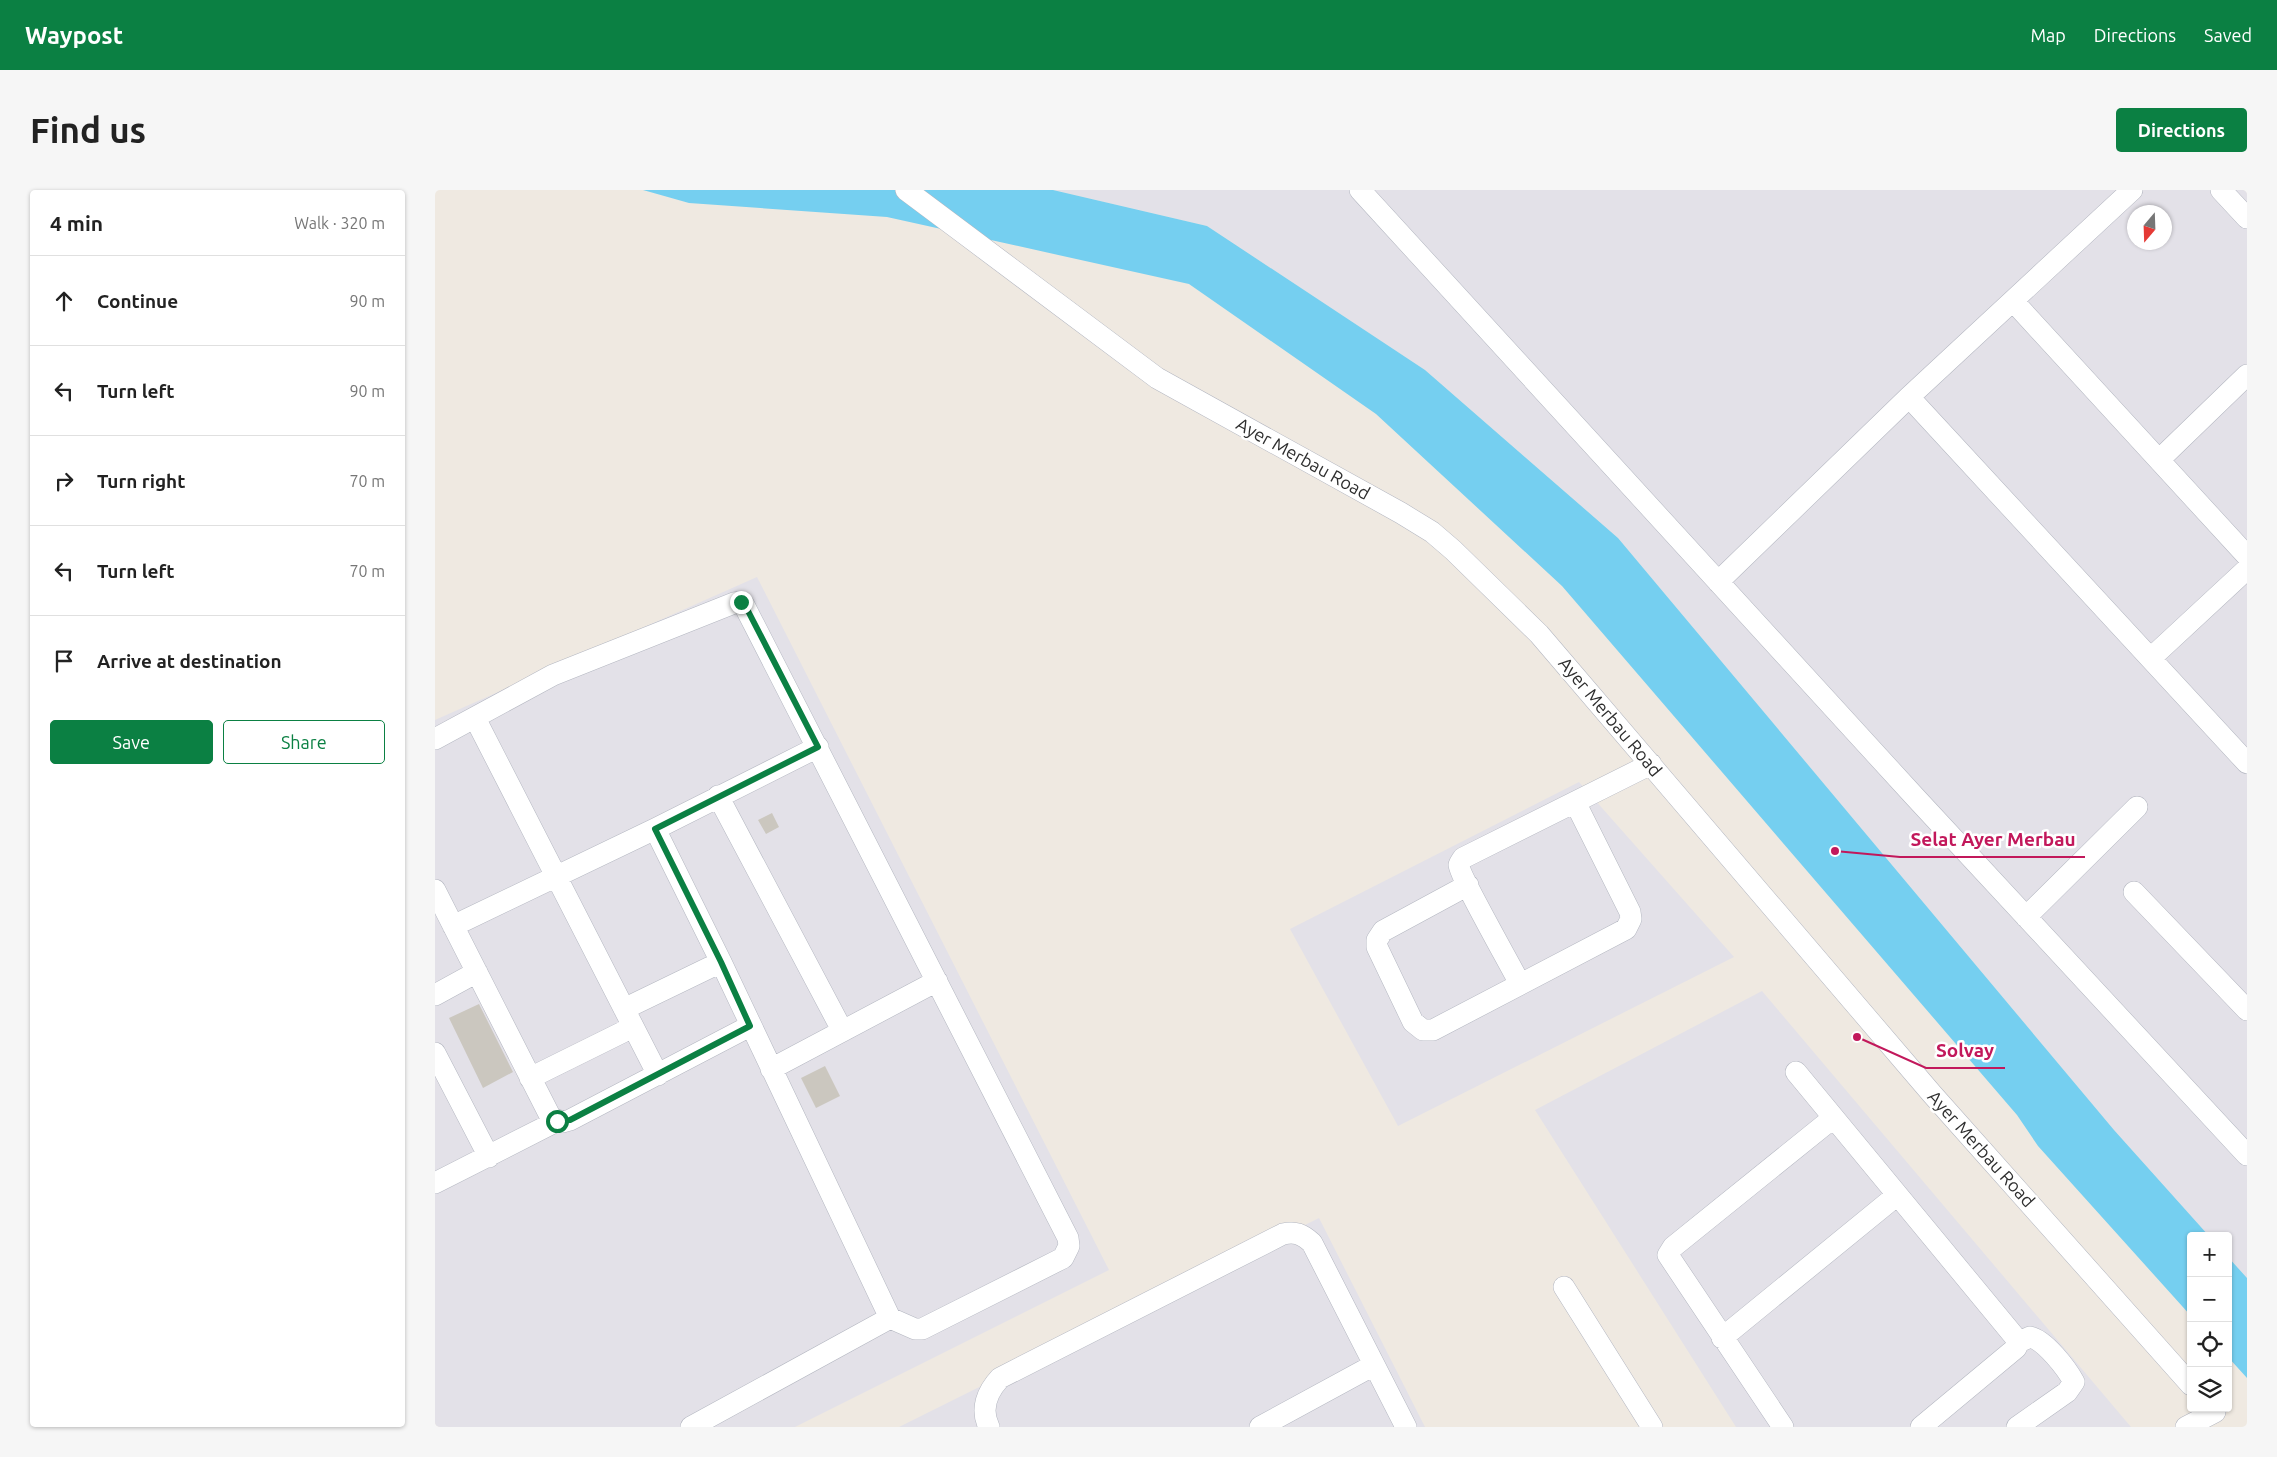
<!DOCTYPE html>
<html lang="en">
<head>
<meta charset="utf-8">
<style>
  :root { --surface:#fff; --page:#f6f6f6; --text:#222; --muted:#767676; --line:#e0e0e0; --accent:#0b8043 }
  body { margin:0; font-family:Ubuntu,sans-serif; background:var(--page); color:var(--text) }
  .controls { position:absolute; right:15px; bottom:15px; display:grid; overflow:hidden; border-radius:5px; box-shadow:0 1px 4px #0004 }
  .controls button { width:45px; height:45px; display:grid; place-items:center; padding:0; border:0; border-bottom:1px solid var(--line); background:var(--surface); color:var(--text); font:25px sans-serif }
  .compass { position:absolute; left:1692px; top:15px; width:45px; height:45px; border-radius:50%; background:var(--surface); box-shadow:0 1px 4px #0004; rotate:199deg }
  .stop { position:absolute; width:15px; height:15px; margin:-11px; border:4px solid #0b8043; border-radius:50%; background:#fff }
  .stop.end { background:#0b8043; border-color:#fff; box-shadow:0 1px 5px #0008 }
  .list { margin:0; padding:0; list-style:none }
  h2 { display:flex; justify-content:space-between; align-items:center; height:65px; margin:0; padding:0 20px; font-size:21px }
  h2 small { font-size:16px; font-weight:400; color:var(--muted) }
  .list li { display:grid; grid-template-columns:32px 1fr auto; gap:15px; align-items:center; box-sizing:border-box; height:90px; padding:0 20px; border-top:1px solid var(--line) }
  .list b { display:block; font-size:19px; white-space:nowrap }
  .list em { font-size:16px; font-style:normal; color:var(--muted) }
  .actions { display:flex; gap:10px; padding:15px 20px }
  .actions a { flex:1; padding:11px 0; border:1px solid var(--accent); border-radius:5px; text-align:center; font-size:18px; color:var(--accent) }
  .actions .main { background:var(--accent); color:#fff }
  .icon { flex:none; width:28px; height:28px; fill:none; stroke:currentColor; stroke-width:2; stroke-linecap:round; stroke-linejoin:round }
  .map { position:relative; flex:none; width:1812px; height:1237px; overflow:hidden; border-radius:5px }
  header { display:flex; align-items:center; gap:30px; box-sizing:border-box; height:70px; padding:0 25px; background:var(--accent); color:#fff }
  header strong { font-size:24px }
  nav { display:flex; gap:28px; margin-inline-start:auto; font-size:18px }
  .intro { display:flex; align-items:center; justify-content:space-between; box-sizing:border-box; height:120px; padding:0 30px }
  h1 { margin:0; font-size:35px }
  .button { padding:12px 22px; border-radius:5px; background:var(--accent); color:#fff; font-size:18px; font-weight:700 }
  main { display:flex; gap:30px; padding:0 30px }
  aside { flex:1; background:var(--surface); border-radius:5px; box-shadow:0 1px 4px #0004 }
  .map>svg:first-child { display:block }
  .industrial { fill:#e3e1e8; fill-rule:evenodd }
  .water { fill:#75cff0 }
  .building { fill:#cbc7bf }
  .lines { fill:none; stroke-linecap:round; stroke-linejoin:round }
  .minor-casing { stroke:#b4b7c1; stroke-width:22 }
  .minor { stroke:#fff; stroke-width:21 }
  .route { stroke:#0b8043; stroke-width:6 }
  .labels { text-anchor:middle; stroke-width:5; stroke-linejoin:round; paint-order:stroke }
  .street-label { font-size:18px; fill:#2e2e2e; stroke:#fff }
  .leader { fill:none; stroke:#c2185b; stroke-width:2 }
  .callout-dot { fill:#c2185b; stroke:#fff; stroke-width:2 }
  .callout-label { font-size:19px; text-anchor:middle; font-weight:bold; fill:#c2185b; stroke:#fff; stroke-width:5; stroke-linejoin:round; paint-order:stroke }
</style>
</head>
<body>
<header>
<strong>Waypost</strong>
<nav><a>Map</a><a>Directions</a><a>Saved</a></nav>
</header>
<div class="intro"><h1>Find us</h1><a class="button">Directions</a></div>
<main>
<aside>
<h2>4 min<small>Walk · 320 m</small></h2>
<ul class="list">
<li><svg class="icon" aria-label="ahead" viewBox="0 0 24 24"><path d="M12 20V5M6 11l6-6 6 6"/></svg><div><b>Continue</b></div><em>90 m</em></li>
<li><svg class="icon" aria-label="left" viewBox="0 0 24 24"><path d="M17 20v-9H6M10 6l-5 5 5 5"/></svg><div><b>Turn left</b></div><em>90 m</em></li>
<li><svg class="icon" aria-label="right" viewBox="0 0 24 24"><path d="M7 20v-9h11M14 6l5 5-5 5"/></svg><div><b>Turn right</b></div><em>70 m</em></li>
<li><svg class="icon" aria-label="left" viewBox="0 0 24 24"><path d="M17 20v-9H6M10 6l-5 5 5 5"/></svg><div><b>Turn left</b></div><em>70 m</em></li>
<li><svg class="icon" aria-label="arrive" viewBox="0 0 24 24"><path d="M6 21V4h12l-3 4 3 4H6"/></svg><div><b>Arrive at destination</b></div></li>
</ul>
<div class="actions"><a class="main">Save</a><a>Share</a></div>
</aside>
<div class="map">
<svg width="1812" height="1237" viewBox="0 0 1812 1237">
  <rect width="100%" height="100%" fill="#efe9e1"/>
  <path class="industrial" d="M618 0H1812V1088L1793 1067V1046H1774L1679 940 1183 348 990 180 772 36ZM1700 22H1730V52H1700Z
    M322 387 674 1080 360 1237H0V530Z
    M1144 592 1299 767 963 936 855 739Z
    M1327 801 1696 1237H1301L1100 920Z
    M884 1028 990 1237H464Z"/>
  <path class="water" d="M208 0H618L772 36 990 180 1183 348 1679 940 1774 1046H1756V1126L1603 956 1582 925 1127 396 941 224 754 94 452 27 254 13Z
    M1793 1067 1812 1088V1188L1793 1167Z"/>
  <path class="building" d="M337 623 344 637 331 644 323 630Z
    M44 814 78 882 48 898 14 828Z
    M390 876 405 906 381 918 366 888Z"/>
  <g class="lines">
    <defs>
      <path id="minor" d="M471 0 722 188 966 323 997 342 1018 360 1104 444 1497 904 1756 1195
        M925 0 1480 607 1812 965
        M1786 0 1812 28
        M1578 111 1812 366
        M1474 207 1812 573
        M1724 270 1812 185
        M1283 392 1474 207 1697 0
        M1716 468 1812 379
        M40 528 223 885
        M0 549 118 485 299 413 306 412 309 415 633 1048 634 1056 628 1068 487 1139H480L455 1128 286 772 220 639
        M283 606 407 840
        M1033 695 948 741 942 750V757L978 832 988 840H998L1191 739 1196 729 1195 722 1140 612
        M0 700 116 928 128 932 135 930 315 836
        M1699 702 1812 820
        M1591 727 1702 617
        M18 736 220 639 383 557
        M1085 794C1077 778 1024 685 1024 675 1025 672 1027 670 1028 668L1216 574
        M0 805 42 782
        M189 819 286 772
        M0 863 54 967
        M336 879 502 791
        M1361 882 1584 1152
        M95 888 198 837
        M0 993 122 931
        M1129 1097 1217 1237
        M1287 1148 1461 1006
        M256 1237 455 1128
        M554 1237C545 1219 552 1202 565 1188L848 1044C860 1041 867 1044 877 1053L971 1237
        M825 1237 939 1175
        M1348 1237 1233 1065 1238 1057 1398 928
        M1486 1237 1581 1158 1584 1152 1595 1147C1610 1150 1632 1179 1639 1192L1632 1202 1582 1237
        M1751 1237 1780 1222"/>
    </defs>
    <use href="#minor" class="minor-casing"/>
    <use href="#minor" class="minor"/>
  </g>
  <g class="lines">
    <path class="route" d="M122 931 135 930 315 836 286 772 220 639 383 557 312 419 306 412"/>
  </g>
  <g class="labels">
    <g class="street-label">
      <text transform="translate(868 269) rotate(29)" y="6">Ayer Merbau Road</text>
      <text transform="translate(1175 527) rotate(50)" y="6">Ayer Merbau Road</text>
      <text transform="translate(1546 959) rotate(48)" y="6">Ayer Merbau Road</text>
    </g>
  </g>
  <path class="leader" d="M1400 661L1465 667H1650M1422 847L1491 878H1570"/>
  <g class="callout-dot">
    <circle cx="1400" cy="661" r="5"/>
    <circle cx="1422" cy="847" r="5"/>
  </g>
  <g class="callout-label">
    <text x="1558" y="656">Selat Ayer Merbau</text>
    <text x="1530" y="867">Solvay</text>
  </g>
</svg>
<div class="controls">
<button>+</button>
<button>−</button>
<button><svg class="icon" aria-label="locate" viewBox="0 0 24 24"><circle cx="12" cy="12" r="6"/><path d="M12 2v4M12 18v4M2 12h4M18 12h4"/></svg></button>
<button><svg class="icon" aria-label="layers" viewBox="0 0 24 24"><path d="M12 4l9 5-9 5-9-5zM3 14l9 5 9-5"/></svg></button>
</div>
<svg class="compass" viewBox="-18 -18 36 36"><path d="M0-13l5 13h-10z" fill="#e53935"/><path d="M0 13l5-13h-10z" fill="#767676"/></svg>
<div class="stop" style="left:122px;top:931px"></div>
<div class="stop end" style="left:306px;top:412px"></div>
</div>
</main>
</body>
</html>
